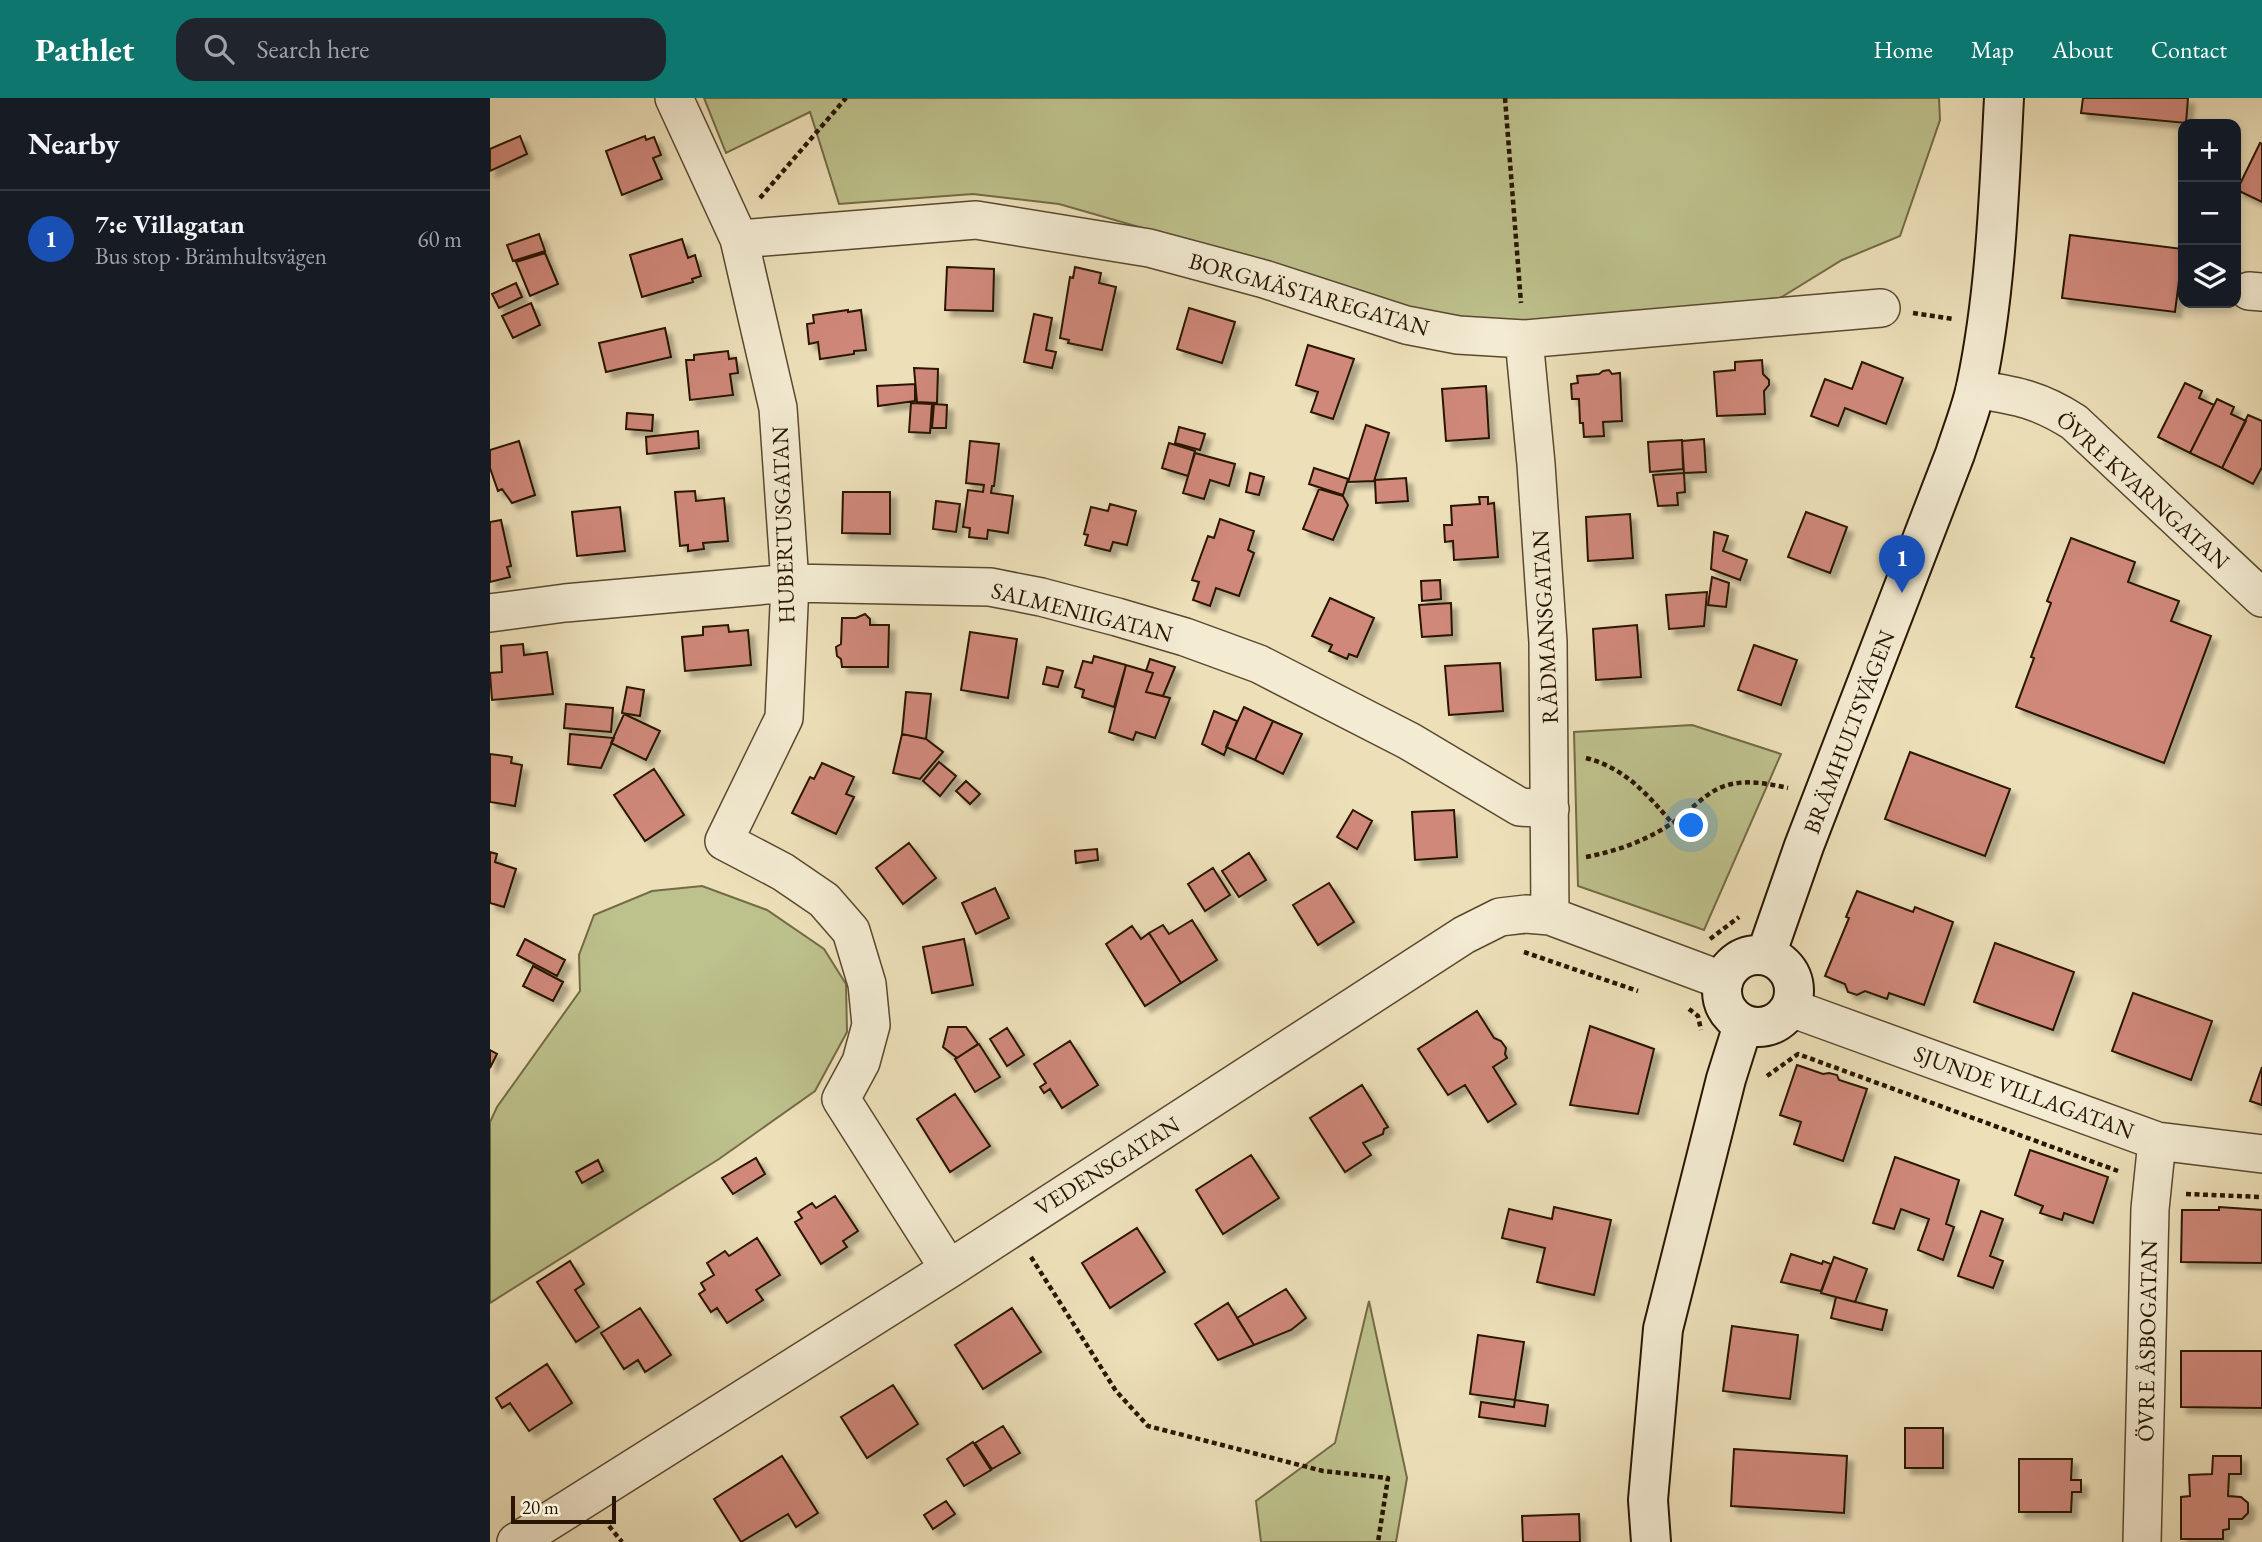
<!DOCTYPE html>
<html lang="en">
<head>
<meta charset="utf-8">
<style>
  :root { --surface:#171b24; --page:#20242c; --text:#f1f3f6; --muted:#9ea1a6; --line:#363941; --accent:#0f766e }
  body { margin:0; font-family:"EB Garamond",serif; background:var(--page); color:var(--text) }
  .controls { position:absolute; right:21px; top:21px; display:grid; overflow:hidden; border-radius:14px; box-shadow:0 4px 10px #0003 }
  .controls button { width:63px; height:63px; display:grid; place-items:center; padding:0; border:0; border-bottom:2px solid var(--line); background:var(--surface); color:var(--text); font:35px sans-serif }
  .scale { position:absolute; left:21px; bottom:18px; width:105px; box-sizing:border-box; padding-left:7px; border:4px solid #291501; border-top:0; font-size:19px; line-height:24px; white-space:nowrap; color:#291501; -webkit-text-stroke:5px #f3ebd2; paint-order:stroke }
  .you { position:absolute; left:1202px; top:728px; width:24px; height:24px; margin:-18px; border:5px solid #fff; border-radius:50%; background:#1a73e8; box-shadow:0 0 0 10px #1a73e833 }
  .badge { display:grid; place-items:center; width:46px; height:46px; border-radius:50%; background:var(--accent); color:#fff; font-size:23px; font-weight:700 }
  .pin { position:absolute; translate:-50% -58px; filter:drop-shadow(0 2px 4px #0008) }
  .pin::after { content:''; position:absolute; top:37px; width:24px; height:21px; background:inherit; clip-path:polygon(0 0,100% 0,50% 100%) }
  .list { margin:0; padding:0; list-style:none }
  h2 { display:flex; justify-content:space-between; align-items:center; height:91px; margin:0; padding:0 28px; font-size:30px }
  h2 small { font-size:23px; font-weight:400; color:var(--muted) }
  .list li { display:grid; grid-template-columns:46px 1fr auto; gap:21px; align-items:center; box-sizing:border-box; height:98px; padding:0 28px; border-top:2px solid var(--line) }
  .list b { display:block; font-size:26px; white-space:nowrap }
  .list p { margin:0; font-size:23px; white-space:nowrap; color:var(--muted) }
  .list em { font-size:23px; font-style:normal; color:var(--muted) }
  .icon { flex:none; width:38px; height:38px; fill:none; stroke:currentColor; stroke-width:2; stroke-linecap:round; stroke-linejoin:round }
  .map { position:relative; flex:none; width:1772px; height:1444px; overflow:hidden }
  header { display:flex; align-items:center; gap:42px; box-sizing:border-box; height:98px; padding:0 35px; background:var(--accent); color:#fff }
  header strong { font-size:33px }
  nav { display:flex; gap:38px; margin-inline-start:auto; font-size:24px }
  .search { width:490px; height:63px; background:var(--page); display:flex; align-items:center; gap:18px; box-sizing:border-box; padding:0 24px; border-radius:21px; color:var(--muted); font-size:26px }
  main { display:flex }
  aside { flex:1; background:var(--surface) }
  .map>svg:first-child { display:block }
  .green { fill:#bdc18c; stroke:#736b46; stroke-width:2 }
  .building { fill:#cf887a; stroke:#291501; stroke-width:2; filter:url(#shadow) }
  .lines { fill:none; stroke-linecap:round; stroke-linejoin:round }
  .street-casing { stroke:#5a482f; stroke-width:40 }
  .secondary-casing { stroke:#291501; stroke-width:42 }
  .path { stroke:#291501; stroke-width:4.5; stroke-dasharray:5 3.5; stroke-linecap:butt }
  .street { stroke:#f3ebd2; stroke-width:37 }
  .secondary { stroke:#f3ebd2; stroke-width:38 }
  .labels { text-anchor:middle; stroke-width:5; stroke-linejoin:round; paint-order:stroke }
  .street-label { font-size:23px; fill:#291501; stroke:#f3ebd2 }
</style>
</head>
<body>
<header>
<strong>Pathlet</strong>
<div class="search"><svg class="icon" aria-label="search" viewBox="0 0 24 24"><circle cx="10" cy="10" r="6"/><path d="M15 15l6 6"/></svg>Search here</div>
<nav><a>Home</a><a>Map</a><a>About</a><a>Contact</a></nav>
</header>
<main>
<aside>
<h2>Nearby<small></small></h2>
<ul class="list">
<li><span class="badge" style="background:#1a4fb4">1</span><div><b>7:e Villagatan</b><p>Bus stop · Brämhultsvägen</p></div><em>60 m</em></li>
</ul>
</aside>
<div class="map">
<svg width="1772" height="1444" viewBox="0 0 1772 1444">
  <defs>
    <filter id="shadow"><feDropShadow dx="6" dy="6" stdDeviation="2" flood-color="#0004"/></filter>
  </defs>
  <rect width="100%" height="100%" fill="#ede0b9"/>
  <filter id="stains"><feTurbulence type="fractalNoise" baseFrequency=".00286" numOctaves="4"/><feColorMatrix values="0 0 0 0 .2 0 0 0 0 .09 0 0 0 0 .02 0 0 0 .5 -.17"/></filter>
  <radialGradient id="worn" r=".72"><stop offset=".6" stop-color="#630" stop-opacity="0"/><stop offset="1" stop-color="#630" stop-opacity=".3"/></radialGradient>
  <path class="green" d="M214 0H1449L1450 22 1410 138 1352 162 1290 200 1058 228 990 222 916 211 785 168 569 106 483 96 349 106 320 14 236 55Z
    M1202 627 1291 656 1214 832 1088 788 1084 634Z
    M212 788 277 812 334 851 356 886 357 934 325 993 229 1061 0 1205V1024L7 1009 90 893 89 857 104 817 162 793Z
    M879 1203 917 1380 906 1444H771L766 1403 845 1345Z"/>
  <path class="building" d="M1593 0H1698L1696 25 1591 15Z
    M30 38 37 56 0 73V51Z
    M155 38 156 42 164 39 171 57 163 60 172 81 132 97 116 53Z
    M1770 45 1772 46V104L1747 92Z
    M49 136 55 153 23 163 17 147Z
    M1580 137 1693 151 1685 214 1572 200Z
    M192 141 198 160 205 157 211 178 202 181 203 184 152 199 140 157Z
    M55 155 68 186 40 198 26 164Z
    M457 169 504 171 503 213 455 212Z
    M585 169 611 175 609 185 626 189 612 252 578 245 579 242 570 240 580 179 583 180Z
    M26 185 32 199 9 210 2 196Z
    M41 205 50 227 23 240 12 218Z
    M699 210 745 224 732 265 687 251Z
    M358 212V214L371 212 376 252 364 253V256L330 261 328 244 319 246 317 226 324 225 323 217Z
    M544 216 562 220 556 252 566 254 562 270 534 264Z
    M175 230 181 259 116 274 109 245Z
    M818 247 864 261 843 321 821 314 828 294 806 287Z
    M238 253 239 261 246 260 248 275 240 276 243 297 200 302 196 262H204V257Z
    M1272 262 1273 276 1279 282V287L1274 293 1275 316 1227 318 1224 274 1245 272V264Z
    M1372 264 1413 280 1396 326 1355 310 1348 328 1321 318 1335 281 1362 291Z
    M424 270 448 271 447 305 427 304Z
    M1119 272 1122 276 1130 275 1132 323 1113 324 1114 338 1094 339 1093 325H1090L1089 301H1082L1081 286 1088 285 1087 278 1109 276 1113 273Z
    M1695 285 1712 293 1709 300 1724 307 1700 355 1668 339Z
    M425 286V303L388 308 387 288Z
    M996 288 999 340 956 343 952 291Z
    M1727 301 1744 309 1741 316 1756 323 1732 370 1700 355Z
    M421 305 442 306 440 335 419 334Z
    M444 306 457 307 456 330H442Z
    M137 315 163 317 162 333 136 331Z
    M1758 317 1772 323V369L1763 386 1732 370Z
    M876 327 899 335 884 383 858 384Z
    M689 329 715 336 710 352 685 345Z
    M208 333 209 350 157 356 156 339Z
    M1214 341 1216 374 1194 375 1192 343Z
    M1192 342 1193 371 1160 374 1158 344Z
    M29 343 45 397 22 405 12 391 8 393 0 370V352Z
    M480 343 509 346 504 388H502L501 395 523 398 518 435 498 432 497 441 479 439 480 430 473 429 478 392 493 394 494 387 476 385Z
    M679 345 705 353 698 378 672 370Z
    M705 355 745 366 739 388 720 382 714 401 693 395Z
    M824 370 858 381 853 397 819 386Z
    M760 375 774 379 769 397 756 394Z
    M1194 375 1195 394 1187 395 1188 407 1168 408 1163 377Z
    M916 380 918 403 886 405 885 382Z
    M829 391 853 398 858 407 843 442 813 431Z
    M205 393 206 403 234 400 238 443 213 445 214 451 198 453V447L190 448 185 394Z
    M353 394H400V436L352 435Z
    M989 399H998V406L1004 405 1008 459 964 462 963 443 955 444 954 427H962L961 408 990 406Z
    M446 403 470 406 466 434 443 431Z
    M620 406 646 413 637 447 623 444 620 453 595 447 598 437 594 436 601 409 618 413Z
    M130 409 135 453 87 458 82 414Z
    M1316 414 1357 429 1340 475 1298 459Z
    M1140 416 1143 460 1098 463 1096 419Z
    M730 421 764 433 758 452 764 455 749 498 726 490 720 508 703 502 709 484 702 482 718 438 724 440Z
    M11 422 21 468 17 469 20 479 0 484V424Z
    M1224 434 1238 438 1233 453 1257 462 1250 482 1221 471Z
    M1581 440 1645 464 1638 484 1689 503 1681 523 1721 538 1674 665 1526 609 1544 560 1541 559 1561 505 1557 503Z
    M1222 479 1239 485 1236 509 1218 507Z
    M950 482 951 501 932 503 931 483Z
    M1217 494 1214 528 1179 531 1176 497Z
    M840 500 884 520 867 559 859 556 857 561 839 553 842 547 822 538Z
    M961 505 962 537 932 539 929 507Z
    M375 516 380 521V527H399L398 569H352L351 561 347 558 346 549 351 546 352 520H366Z
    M238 527 239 534 258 532 261 567 195 573 192 539 213 537V529Z
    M1147 527 1151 579 1106 582 1103 531Z
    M480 534 527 541 518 600 471 592Z
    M33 546 34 557 57 554 63 596 2 602 0 575 12 574 11 548Z
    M1264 547 1307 562 1291 607 1248 592Z
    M604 558 636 567 624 609 592 599 594 592 585 589 593 563 602 565Z
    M660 561 685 569 673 598 656 594 663 575 656 573Z
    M1010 565 1013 613 959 617 955 568Z
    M636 567 663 575 656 594 680 600 665 640 646 634 643 642 619 634Z
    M557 569 573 573 568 589 553 586Z
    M137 589 154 592 150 618 132 615Z
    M416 594 441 596 436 641 412 636Z
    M76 606 123 610 121 634 74 630Z
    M754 609 783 623 765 662 736 649Z
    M724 613 747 623 734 657 712 646Z
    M134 616 170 633 156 662 121 645Z
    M783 623 812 636 793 676 765 662Z
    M80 636 124 640 111 670 78 666Z
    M412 636 436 641 453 654 430 681 403 675Z
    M1420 654 1520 691 1495 758 1395 721Z
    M0 656 22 659 21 665 32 667 25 708 0 704Z
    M449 664 466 678 450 698 433 683Z
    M332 665 364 679 356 696 364 699 346 736 302 715 320 679 324 681Z
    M164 671 194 717 155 743 124 697Z
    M476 683 490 696 480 706 466 693Z
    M863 712 882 723 867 751 847 739Z
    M964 712 967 759 925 762 922 714Z
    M419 745 446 780 413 806 386 770Z
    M607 751 608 762 586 765 585 753Z
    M0 754 7 756 5 764 26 771 14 809 0 805Z
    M759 755 776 782 749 799 732 773Z
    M723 770 740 797 715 813 698 786Z
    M839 785 864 824 828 847 803 807Z
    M505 790 519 820 486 836 472 805Z
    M1367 793 1423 814 1425 809 1463 824 1434 907 1399 895 1397 901 1375 893 1367 897 1358 894 1355 886 1335 878 1359 820 1356 819Z
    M702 822 727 862 691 885 659 835 673 827 679 836Z
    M642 828 651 841 659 835 691 885 655 908 616 846Z
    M35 841 75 862 67 878 27 857Z
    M474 841 483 887 442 895 433 849Z
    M1505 845 1584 874 1563 932 1484 904Z
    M43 868 73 884 63 903 33 888Z
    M1643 895 1722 923 1701 982 1622 953Z
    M987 913 1004 940 1011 943 1016 950 1015 956 1017 960 1003 969 1026 1006 998 1024 975 987 958 997 928 951Z
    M1100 928 1164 951 1148 1016 1080 1007Z
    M458 929H476L488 946 467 960 453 949Z
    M517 930 534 957 517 968 500 941Z
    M580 943 608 987 572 1010 560 991 554 995 550 989 556 985 544 966Z
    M489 946 510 979 485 994 465 961Z
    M0 952 7 956 0 970Z
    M1307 967 1333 976 1339 975 1347 977 1349 982 1377 991 1353 1063 1304 1046 1311 1024 1290 1017Z
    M1772 969V1007L1760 1003Z
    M872 987 898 1029 894 1031 893 1036 873 1045 881 1057 855 1074 820 1020Z
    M465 996 500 1048 460 1074 427 1021Z
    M1540 1052 1618 1079 1603 1125 1574 1115 1572 1122 1550 1115 1553 1108 1525 1097Z
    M761 1057 789 1100 733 1136 706 1092Z
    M1405 1059 1469 1082 1456 1126 1464 1129 1453 1162 1428 1152 1439 1121 1411 1111 1404 1131 1383 1125Z
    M266 1060 275 1076 243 1096 232 1080Z
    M108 1062 113 1073 92 1085 86 1074Z
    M345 1098 368 1133 353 1143 357 1149 331 1166 305 1124 312 1120 308 1114 322 1105 326 1110Z
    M1064 1109 1121 1122 1104 1197 1047 1184 1055 1150 1012 1140 1019 1111 1062 1121Z
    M1729 1109 1772 1112V1165L1691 1164 1692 1112H1729Z
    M1491 1113 1513 1121 1500 1158 1513 1163 1503 1190 1468 1178Z
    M647 1130 675 1174 620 1210 592 1165Z
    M267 1140 290 1177 266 1192 273 1202 237 1225 227 1210 221 1214 209 1196 215 1192 211 1185 224 1177 217 1165 235 1153 239 1158Z
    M1301 1156 1332 1166 1333 1163 1341 1166 1331 1193 1291 1184Z
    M1344 1159 1377 1171 1365 1204 1331 1195Z
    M80 1163 94 1186 85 1192 109 1229 86 1244 47 1184Z
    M796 1191 816 1220 801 1232 764 1247 747 1220Z
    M1346 1199 1397 1212 1392 1232 1341 1220Z
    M738 1205 764 1247 728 1262 705 1226Z
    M150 1210 181 1257 155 1274 148 1262 134 1271 111 1235Z
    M522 1210 551 1254 493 1291 465 1247Z
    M1242 1228 1308 1237 1300 1301 1233 1293Z
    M988 1237 1034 1244 1025 1302 980 1296Z
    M1691 1253H1772V1310L1691 1309Z
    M57 1266 82 1305 39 1333 20 1305 12 1310 6 1300Z
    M403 1287 428 1326 377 1360 351 1319Z
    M1025 1302 1058 1307 1055 1328 989 1319 991 1304 1024 1309Z
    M513 1328 530 1355 502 1371 485 1345Z
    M1415 1330H1453V1370H1415Z
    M483 1344 501 1372 474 1388 457 1361Z
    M1244 1351 1357 1358 1354 1415 1241 1408Z
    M292 1358 328 1415 306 1429 298 1416 251 1444 224 1401Z
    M1723 1358H1751V1376H1739L1738 1398 1751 1399 1758 1405V1415L1752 1421H1739V1431L1733 1432V1441H1691V1399L1700 1398 1699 1377 1722 1376Z
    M1529 1361H1582L1581 1382H1591V1394H1582L1581 1414H1529Z
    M456 1403 465 1416 443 1431 434 1417Z
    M1089 1416 1090 1444H1033L1032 1418Z"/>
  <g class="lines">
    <defs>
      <path id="street" d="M184 0 249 141 288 310 300 485 294 620 234 743 293 774 334 802 361 833 377 886 381 927 371 964 351 1001 459 1171
        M249 141 486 122 659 150 774 181 916 227 968 237 1034 241 1391 210
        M1759 193 1772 194
        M1034 241 1046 366 1058 544 1060 818
        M1485 291C1527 298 1548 301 1584 324L1772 500
        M0 515 75 505 300 485 500 489 551 499 627 519 695 539 769 566 919 643 1030 709 1060 711
        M1301 910 1667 1043 1772 1056
        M26 1444 459 1171 974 837 1010 819 1036 816 1060 818 1234 883
        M1652 1444 1660 1111 1667 1043"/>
      <path id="secondary" d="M1232 893a36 36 0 1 1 72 0a36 36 0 1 1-72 0Z
        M1276 857 1314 748 1465 356C1472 334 1481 312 1486 289 1506 195 1509 96 1514 0
        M1161 1444 1158 1402 1173 1231 1236 981 1253 927"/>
    </defs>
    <use href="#street" class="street-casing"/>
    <use href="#secondary" class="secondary-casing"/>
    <path class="path" d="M1015 0 1031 205
      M270 100 356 0
      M1423 215 1463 221
      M1096 660C1135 670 1157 696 1182 725
      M1096 759C1127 753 1155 743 1181 726 1195 717 1206 705 1219 696 1243 679 1271 684 1298 690
      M1220 841 1249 819
      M1034 854 1148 893
      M1199 911 1208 918 1211 932
      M1277 978 1308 956 1628 1073
      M1696 1096 1772 1099
      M541 1159 626 1293 658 1328 833 1373 898 1380 888 1444
      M119 1428 132 1444"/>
    <use href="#street" class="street"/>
    <use href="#secondary" class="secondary"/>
  </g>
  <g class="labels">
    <g class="street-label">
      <text transform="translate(819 196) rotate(16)" y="8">BORGMÄSTAREGATAN</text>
      <text transform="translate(1653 392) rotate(42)" y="8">ÖVRE KVARNGATAN</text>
      <text transform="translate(293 427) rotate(-92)" y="8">HUBERTUSGATAN</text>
      <text transform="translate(592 514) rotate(14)" y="8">SALMENIIGATAN</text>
      <text transform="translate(1055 529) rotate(-93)" y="8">RÅDMANSGATAN</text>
      <text transform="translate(1359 634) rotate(-69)" y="8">BRÄMHULTSVÄGEN</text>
      <text transform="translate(1534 994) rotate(20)" y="8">SJUNDE VILLAGATAN</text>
      <text transform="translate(617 1068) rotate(-32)" y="8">VEDENSGATAN</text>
      <text transform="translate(1657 1243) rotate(-89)" y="8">ÖVRE ÅSBOGATAN</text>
    </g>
  </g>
  <rect width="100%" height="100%" filter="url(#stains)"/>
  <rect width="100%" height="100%" fill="url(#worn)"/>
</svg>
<div class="controls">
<button>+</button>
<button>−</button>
<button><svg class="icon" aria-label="layers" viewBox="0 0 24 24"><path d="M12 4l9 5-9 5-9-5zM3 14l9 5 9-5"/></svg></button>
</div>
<div class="scale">20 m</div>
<div class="you"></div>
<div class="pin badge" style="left:1412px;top:495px;background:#1a4fb4">1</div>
</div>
</main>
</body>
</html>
